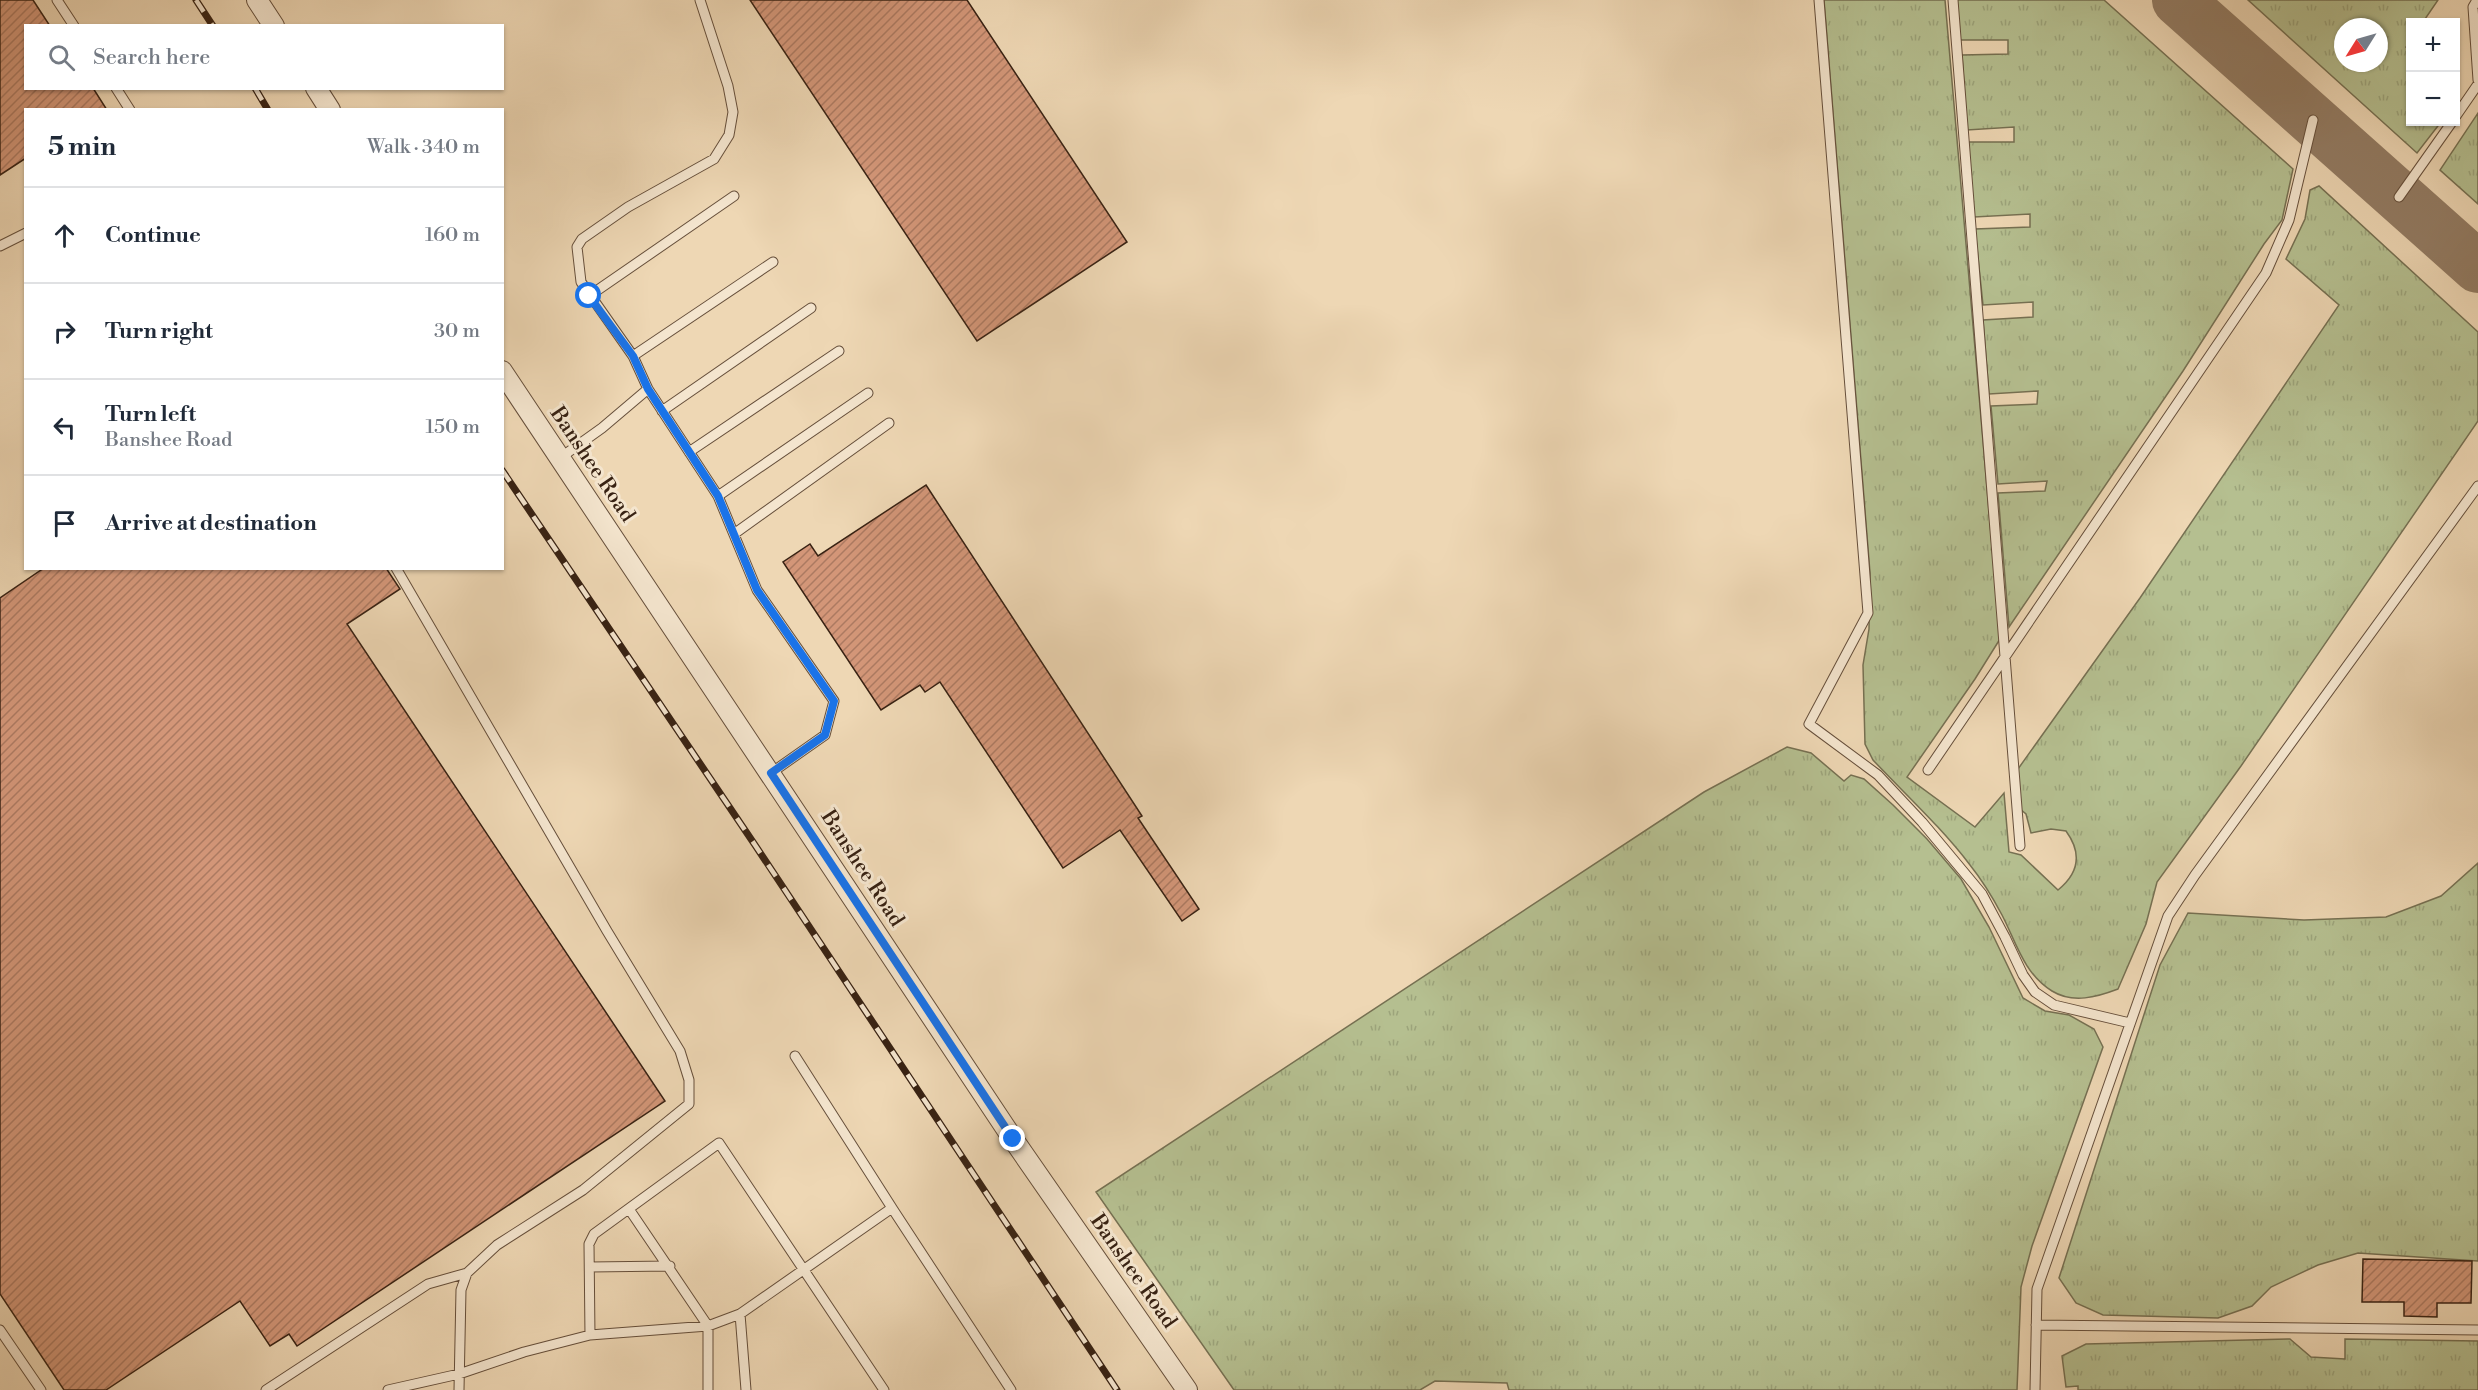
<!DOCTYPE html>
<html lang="en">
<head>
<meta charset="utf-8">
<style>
  :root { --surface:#fff; --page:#f2f2f3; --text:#1f2937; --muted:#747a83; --line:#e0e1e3 }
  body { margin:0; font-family:"Libre Bodoni",serif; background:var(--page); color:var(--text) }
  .controls { position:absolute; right:18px; top:18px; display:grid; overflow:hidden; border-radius:0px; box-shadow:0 2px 4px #0004 }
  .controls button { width:54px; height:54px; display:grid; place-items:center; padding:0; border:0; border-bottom:2px solid var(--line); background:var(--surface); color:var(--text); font:30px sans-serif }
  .compass { position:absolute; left:2334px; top:18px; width:54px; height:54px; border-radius:50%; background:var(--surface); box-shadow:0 2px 4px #0004; rotate:233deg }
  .stop { position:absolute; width:18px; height:18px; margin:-14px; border:4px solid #1a73e8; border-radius:50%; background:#fff }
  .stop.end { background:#1a73e8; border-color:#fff; box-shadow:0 2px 6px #0008 }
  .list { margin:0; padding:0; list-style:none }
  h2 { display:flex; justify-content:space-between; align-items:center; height:78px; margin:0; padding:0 24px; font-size:26px }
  h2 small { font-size:20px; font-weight:400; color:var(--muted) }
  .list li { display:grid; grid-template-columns:39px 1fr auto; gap:18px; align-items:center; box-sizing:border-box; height:96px; padding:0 24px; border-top:2px solid var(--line) }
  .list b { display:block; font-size:22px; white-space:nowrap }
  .list p { margin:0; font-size:20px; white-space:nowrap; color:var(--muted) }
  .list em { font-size:20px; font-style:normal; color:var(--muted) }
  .icon { flex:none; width:33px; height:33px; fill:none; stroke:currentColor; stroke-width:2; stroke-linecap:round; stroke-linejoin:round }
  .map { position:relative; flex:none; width:2478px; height:1390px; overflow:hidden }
  .search { position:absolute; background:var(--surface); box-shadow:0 2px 4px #0004; left:24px; top:24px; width:480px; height:66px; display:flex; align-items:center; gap:15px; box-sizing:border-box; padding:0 21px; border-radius:0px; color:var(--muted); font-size:22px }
  .panel { position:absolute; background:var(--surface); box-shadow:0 2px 4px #0004; left:24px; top:108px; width:480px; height:462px; border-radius:0px }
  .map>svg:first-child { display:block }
  .grass { fill:url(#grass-tufts); stroke:#767052; stroke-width:1.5; fill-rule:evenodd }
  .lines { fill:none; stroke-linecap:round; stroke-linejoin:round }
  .taxiway { stroke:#937c64; stroke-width:52 }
  .building { fill:url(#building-hatch); stroke:#382213; stroke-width:1.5 }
  .service-casing { stroke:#664f3b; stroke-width:11 }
  .minor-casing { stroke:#664f3b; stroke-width:22 }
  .service { stroke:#f4e5ce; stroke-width:9 }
  .minor { stroke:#f4e5ce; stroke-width:20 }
  .rail-casing { stroke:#382213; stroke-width:7 }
  .rail { stroke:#f4e5ce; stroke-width:4.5; stroke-dasharray:14; stroke-linecap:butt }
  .route { stroke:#1a73e8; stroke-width:8 }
  .labels { text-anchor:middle; stroke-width:6; stroke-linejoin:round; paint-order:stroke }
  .street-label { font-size:21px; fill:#382213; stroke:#f4e5ce }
</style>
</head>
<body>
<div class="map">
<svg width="2478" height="1390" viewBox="0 0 2478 1390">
  <defs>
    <pattern id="grass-tufts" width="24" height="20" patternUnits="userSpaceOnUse" patternTransform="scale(1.5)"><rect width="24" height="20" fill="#b5bf90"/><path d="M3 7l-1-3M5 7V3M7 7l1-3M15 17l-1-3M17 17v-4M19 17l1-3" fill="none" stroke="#9ca47b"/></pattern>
    <pattern id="building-hatch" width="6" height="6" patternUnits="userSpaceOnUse" patternTransform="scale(1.5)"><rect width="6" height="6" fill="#d39678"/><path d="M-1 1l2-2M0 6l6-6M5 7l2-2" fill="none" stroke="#ac7a61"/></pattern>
  </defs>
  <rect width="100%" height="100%" fill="#eed7b4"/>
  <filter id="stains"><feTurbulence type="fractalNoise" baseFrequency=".00333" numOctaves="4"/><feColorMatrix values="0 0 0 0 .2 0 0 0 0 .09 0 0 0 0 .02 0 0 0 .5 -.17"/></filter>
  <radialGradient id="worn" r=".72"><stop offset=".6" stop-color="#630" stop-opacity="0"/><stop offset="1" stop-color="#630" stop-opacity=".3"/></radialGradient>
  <path class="grass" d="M1824 0H1945L2000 639 1975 679 1907 777 1975 827 2004 793 2009 852 2021 855 2058 890C2079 873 2082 853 2066 831L2051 829 2031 833 2026 814 2020 809 2018 769 2140 598 2339 305 2286 259 2305 219 2310 190 2319 186 2478 332V421L2241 766 2157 882 2146 924 2118 989C2097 997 2073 1004 2052 991 2024 974 2016 942 2002 915 1993 898 1982 880 1970 865 1942 828 1905 794 1873 760L1865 744 1863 665 1869 629 1870 573Z
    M1957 0H2104L2293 169 2282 220 2264 244 2183 371 2009 627 1998 493 2045 491 2047 481 1998 484 1991 406 2037 404 2038 391 1989 394 1983 320 2033 317V302L1983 305 1975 229 2030 227V214L1974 217 1967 142H2014V127L1967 130 1962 55 2008 54V40H1960Z
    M2248 0H2438L2423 22H2410V40L2406 47 2410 51V122H2441L2417 153ZM2343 27H2379V63H2343Z
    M2478 113V204L2440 170Z
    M1787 747 1811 753 1844 781 1851 775 1864 779 1893 805 1927 839 1961 879 1989 927 2023 998 2045 1011 2069 1015 2094 1029 2103 1047 2032 1246 2021 1287 2017 1390H1509L1507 1383 1435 1381 1420 1390H1234L1096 1192 1704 792Z
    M2478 863V1261L2358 1253 2318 1265 2271 1287 2252 1306 2218 1318 2103 1315 2076 1303 2059 1278 2160 965 2188 913 2304 920 2386 917 2441 896Z
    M2290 1339 2311 1357 2345 1359V1339L2478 1341V1390H2078V1386L2066 1387 2062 1356 2086 1344Z"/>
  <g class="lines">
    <path class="taxiway" d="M2178 0 2478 267"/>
  </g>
  <path class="building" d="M0 0H33L50 26H26V88H93L107 110H26V158L0 175Z
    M750 0H967L1127 242 977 341Z
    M926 485 1142 816 1138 818 1199 909 1182 921 1120 830 1063 868 940 682 925 692 920 685 881 710 783 562 810 544 818 556Z
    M44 568H386L400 589 347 624 665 1101 297 1346 289 1334 270 1346 240 1301 106 1390H64L0 1294V598Z
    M2363 1259 2472 1261 2471 1303H2437V1317L2404 1316V1302H2362Z"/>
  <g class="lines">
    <defs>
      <path id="service" d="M57 0 74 26
        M1819 0 1868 613 1809 724 1878 775 1922 822 1982 894 2005 937 2023 975 2035 992 2054 1005 2130 1023
        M1953 0 2020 846
        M2477 0 2473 7 2478 80
        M116 88 130 110
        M2456 116 2478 84
        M2399 197 2452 122
        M0 246 26 233
        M589 296 734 196
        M633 356 773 262
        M648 389 718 496 757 590 834 701 825 735 771 773
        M662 411 811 308
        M689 452 839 351
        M560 458 602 428 648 389 633 356 581 282 577 247 582 239 628 207 714 159 729 135 733 112 728 86 700 0
        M718 496 868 393
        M734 534 889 423
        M396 568 607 931 680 1051 689 1080V1104L583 1190 497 1245 467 1273 461 1290 459 1390
        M1928 770 2266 273 2289 220 2313 120
        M892 1208 1011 1390
        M629 1209 708 1326V1390
        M590 1267 670 1266
        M740 1314 746 1390
        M2036 1325 2478 1330
        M0 1330 41 1390
        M590 1335 589 1244 594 1234 719 1143 884 1390
        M266 1390 428 1284 467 1273
        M388 1390 459 1374 524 1352 590 1335 708 1326 740 1314 892 1208 795 1056
        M2035 1390 2037 1289 2168 916 2195 875 2478 486"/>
      <path id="minor" d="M257 0 274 26
        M316 88 330 110
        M502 371 1013 1139 1187 1390"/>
    </defs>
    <use href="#service" class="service-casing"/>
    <use href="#minor" class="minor-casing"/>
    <use href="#service" class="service"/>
    <use href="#minor" class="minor"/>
    <defs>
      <path id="rail" d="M196 0 213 26
        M255 88 268 110
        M502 470 755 845 1117 1390"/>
    </defs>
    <use href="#rail" class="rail-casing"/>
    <use href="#rail" class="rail"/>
  </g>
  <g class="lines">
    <path class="route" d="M589 296 633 356 648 389 718 496 757 590 834 701 825 735 771 773 1013 1139"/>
  </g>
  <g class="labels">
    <g class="street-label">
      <text transform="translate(593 464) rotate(56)" y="7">Banshee Road</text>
      <text transform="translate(863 868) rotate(57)" y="7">Banshee Road</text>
      <text transform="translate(1134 1271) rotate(55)" y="7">Banshee Road</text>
    </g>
  </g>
  <rect width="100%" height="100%" filter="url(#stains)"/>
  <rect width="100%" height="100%" fill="url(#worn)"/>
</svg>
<div class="controls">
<button>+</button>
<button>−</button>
</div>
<svg class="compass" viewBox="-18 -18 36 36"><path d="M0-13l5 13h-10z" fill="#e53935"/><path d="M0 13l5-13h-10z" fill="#747a83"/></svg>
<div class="stop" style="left:589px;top:296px"></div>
<div class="stop end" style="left:1013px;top:1139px"></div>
<div class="search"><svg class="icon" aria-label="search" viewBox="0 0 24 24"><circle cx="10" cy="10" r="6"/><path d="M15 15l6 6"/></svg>Search here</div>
<section class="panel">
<h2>5 min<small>Walk · 340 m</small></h2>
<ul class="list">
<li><svg class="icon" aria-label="ahead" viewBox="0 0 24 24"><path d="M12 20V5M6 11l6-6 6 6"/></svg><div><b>Continue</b></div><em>160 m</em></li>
<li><svg class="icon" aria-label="right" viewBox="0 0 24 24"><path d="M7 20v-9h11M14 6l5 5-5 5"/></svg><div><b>Turn right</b></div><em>30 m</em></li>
<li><svg class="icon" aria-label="left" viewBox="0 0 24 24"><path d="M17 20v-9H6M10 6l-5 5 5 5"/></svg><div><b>Turn left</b><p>Banshee Road</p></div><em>150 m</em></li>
<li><svg class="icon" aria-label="arrive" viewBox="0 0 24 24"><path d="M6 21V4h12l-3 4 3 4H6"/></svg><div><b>Arrive at destination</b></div></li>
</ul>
</section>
</div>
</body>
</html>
